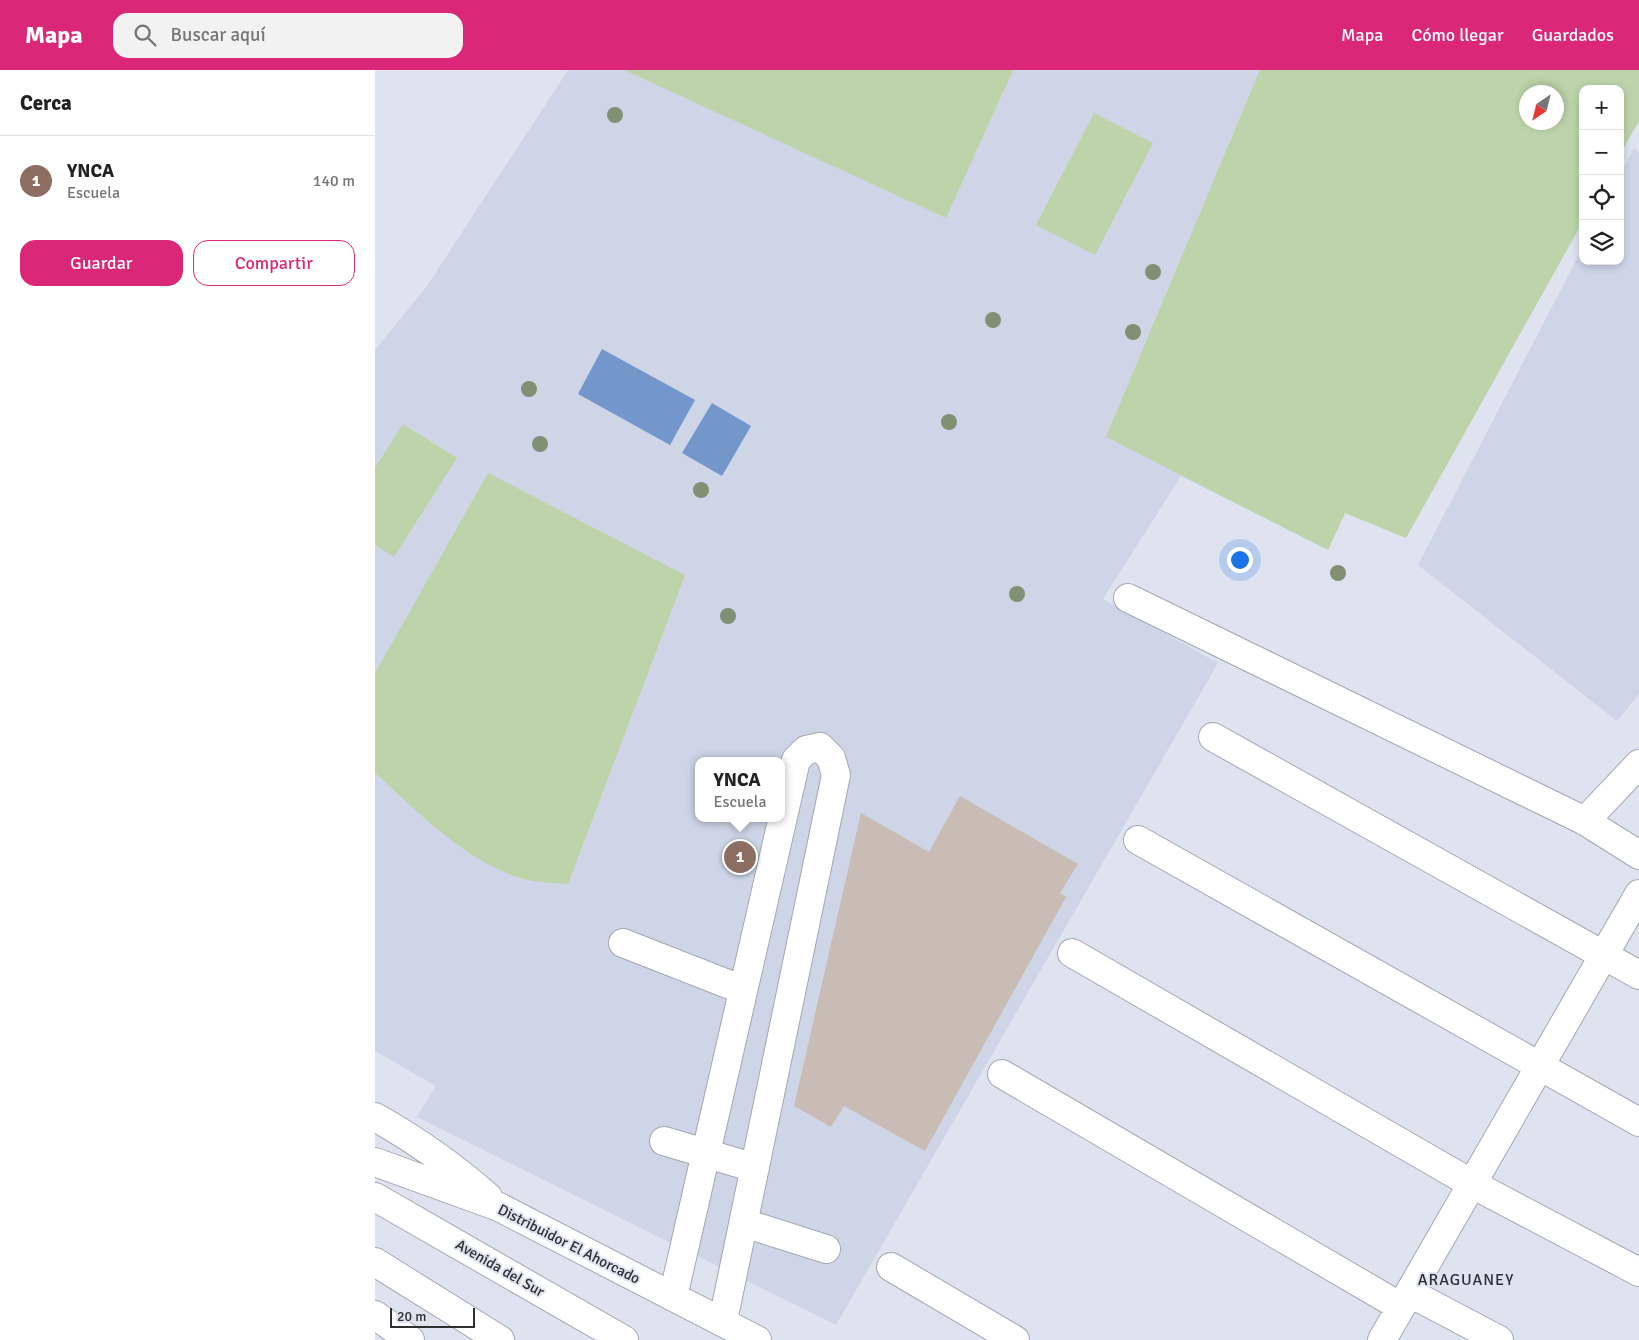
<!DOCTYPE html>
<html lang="es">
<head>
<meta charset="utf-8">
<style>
  :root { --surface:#fff; --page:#f2f2f2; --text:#222; --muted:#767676; --line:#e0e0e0; --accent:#db2777 }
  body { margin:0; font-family:Signika,sans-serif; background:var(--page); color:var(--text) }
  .controls { position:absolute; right:15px; top:15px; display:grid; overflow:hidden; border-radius:10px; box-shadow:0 2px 8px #0003 }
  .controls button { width:45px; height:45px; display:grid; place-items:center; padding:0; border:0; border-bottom:1px solid var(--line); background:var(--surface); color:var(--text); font:25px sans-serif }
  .compass { position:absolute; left:1144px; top:15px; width:45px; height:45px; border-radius:50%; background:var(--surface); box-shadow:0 2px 8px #0003; rotate:215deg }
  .scale { position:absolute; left:15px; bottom:12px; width:85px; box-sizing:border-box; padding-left:5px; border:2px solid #2d2f33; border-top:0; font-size:14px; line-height:18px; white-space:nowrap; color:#2d2f33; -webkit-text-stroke:4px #dfe3ef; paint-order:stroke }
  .you { position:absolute; left:864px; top:489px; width:18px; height:18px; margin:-12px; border:4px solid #fff; border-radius:50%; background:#1a73e8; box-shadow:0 0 0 8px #1a73e833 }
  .badge { display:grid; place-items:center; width:32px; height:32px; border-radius:50%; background:var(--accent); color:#fff; font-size:16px; font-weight:700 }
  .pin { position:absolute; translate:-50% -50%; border:2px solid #fff; box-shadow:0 1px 5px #0006 }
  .popup { position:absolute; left:320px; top:687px; width:90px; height:65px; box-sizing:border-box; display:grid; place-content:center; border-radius:10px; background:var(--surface); filter:drop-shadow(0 1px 4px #0005); font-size:16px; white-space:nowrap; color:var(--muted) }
  .popup b { font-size:19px; color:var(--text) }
  .popup::after { content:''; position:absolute; left:50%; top:100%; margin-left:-10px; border:10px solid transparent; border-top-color:var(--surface) }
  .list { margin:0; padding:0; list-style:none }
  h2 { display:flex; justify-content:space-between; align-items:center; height:65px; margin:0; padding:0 20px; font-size:21px }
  h2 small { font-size:16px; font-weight:400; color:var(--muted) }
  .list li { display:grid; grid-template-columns:32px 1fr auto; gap:15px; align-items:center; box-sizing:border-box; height:90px; padding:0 20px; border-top:1px solid var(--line) }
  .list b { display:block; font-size:19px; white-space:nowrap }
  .list p { margin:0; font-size:16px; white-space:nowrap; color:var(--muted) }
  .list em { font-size:16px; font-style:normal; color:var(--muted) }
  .actions { display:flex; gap:10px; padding:15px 20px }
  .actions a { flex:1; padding:11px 0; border:1px solid var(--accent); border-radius:15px; text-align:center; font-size:18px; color:var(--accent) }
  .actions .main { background:var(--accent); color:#fff }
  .icon { flex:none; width:28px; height:28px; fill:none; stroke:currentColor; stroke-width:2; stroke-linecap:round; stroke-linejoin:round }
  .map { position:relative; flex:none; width:1264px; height:1270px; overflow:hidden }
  header { display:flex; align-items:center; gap:30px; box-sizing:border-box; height:70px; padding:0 25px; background:var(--accent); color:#fff }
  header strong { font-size:24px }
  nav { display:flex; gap:28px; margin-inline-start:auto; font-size:18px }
  .search { width:350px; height:45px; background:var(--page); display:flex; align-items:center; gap:12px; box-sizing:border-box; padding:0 18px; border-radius:15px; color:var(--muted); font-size:19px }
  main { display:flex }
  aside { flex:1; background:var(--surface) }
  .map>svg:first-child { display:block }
  .built { fill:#ced5e7; fill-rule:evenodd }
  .green { fill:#bdd4aa; fill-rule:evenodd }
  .water { fill:#7396cb }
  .building { fill:#c8bcb5 }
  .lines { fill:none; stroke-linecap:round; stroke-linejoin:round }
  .minor-casing { stroke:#a3a7b2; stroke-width:30 }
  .highway-casing { stroke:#a3a7b2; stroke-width:30 }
  .minor { stroke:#fff; stroke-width:28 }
  .highway { stroke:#fff; stroke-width:28 }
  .tree { fill:#7f9073 }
  .labels { text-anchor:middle; stroke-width:4; stroke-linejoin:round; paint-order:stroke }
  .street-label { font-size:15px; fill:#2d2f33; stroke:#dfe3ef }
  .neighbourhood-label { font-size:16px; letter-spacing:1px; fill:#2d2f33; stroke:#dfe3ef }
</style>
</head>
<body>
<header>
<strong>Mapa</strong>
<div class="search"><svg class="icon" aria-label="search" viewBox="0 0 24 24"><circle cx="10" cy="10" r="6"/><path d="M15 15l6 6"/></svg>Buscar aquí</div>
<nav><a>Mapa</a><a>Cómo llegar</a><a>Guardados</a></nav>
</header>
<main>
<aside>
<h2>Cerca<small></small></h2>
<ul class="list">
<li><span class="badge" style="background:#8d6e63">1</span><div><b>YNCA</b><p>Escuela</p></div><em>140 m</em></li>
</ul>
<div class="actions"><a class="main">Guardar</a><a>Compartir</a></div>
</aside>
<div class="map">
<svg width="1264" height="1270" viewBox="0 0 1264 1270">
  <rect width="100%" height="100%" fill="#dfe3ef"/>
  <path class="built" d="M193 0H1264V51L1245 84V19H1208V151L1031 468 970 443 953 480 806 406 728 529 843 593 461 1255 42 1047 61 1016 0 981V280L52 216ZM1152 22H1182V52H1152ZM324 691H406V748H324Z
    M1259 78 1264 83V624L1242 651 1043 495 1208 177V191H1245V105Z"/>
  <path class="green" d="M249 0H638L571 148Z
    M885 0H1264V51L1245 84V19H1208V151L1031 468 970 443 953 480 731 367ZM1152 22H1182V52H1152Z
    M719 43 778 73 720 185 661 155Z
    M28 354 82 388 19 487 0 475V398Z
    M113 403 310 505 193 814C176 813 155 812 139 806 85 786 42 741 0 703V603Z"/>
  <path class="water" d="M227 279 320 330 295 375 203 324Z
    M337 333 376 356 347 406 307 383Z"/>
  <path class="building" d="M585 726 703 794 685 823 691 827 550 1081 469 1036 456 1057 419 1036 486 743 554 782Z"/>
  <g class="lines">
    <defs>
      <path id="minor" d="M753 528 1210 751 1264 785
        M838 667 1264 905
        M1210 751 1264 694
        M763 770 1264 1052
        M248 873 368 920
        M697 883 1099 1115 1264 1202
        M627 1004 1026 1237
        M0 1047C41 1070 78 1096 113 1127
        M289 1071 380 1098
        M0 1092 124 1137 382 1270
        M369 1153 451 1179
        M516 1197 640 1270
        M1035 1223 1124 1270
        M298 1227 421 690 431 680 445 677 456 688 461 705 348 1251
        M0 1245 35 1270
        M1007 1270 1264 824"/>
      <path id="highway" d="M0 1127 249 1270
        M0 1192 125 1270"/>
    </defs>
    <use href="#minor" class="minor-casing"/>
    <use href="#highway" class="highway-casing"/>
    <use href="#minor" class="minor"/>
    <use href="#highway" class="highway"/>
  </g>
  <g class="tree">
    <circle cx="240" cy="45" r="8"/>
    <circle cx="778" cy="202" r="8"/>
    <circle cx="618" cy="250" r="8"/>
    <circle cx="758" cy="262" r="8"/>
    <circle cx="154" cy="319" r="8"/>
    <circle cx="574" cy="352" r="8"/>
    <circle cx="165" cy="374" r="8"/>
    <circle cx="326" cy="420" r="8"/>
    <circle cx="963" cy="503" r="8"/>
    <circle cx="642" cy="524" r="8"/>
    <circle cx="353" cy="546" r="8"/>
  </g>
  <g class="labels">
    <g class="street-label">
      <text transform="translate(194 1174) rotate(27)" y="5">Distribuidor El Ahorcado</text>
      <text transform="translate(125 1198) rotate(30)" y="5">Avenida del Sur</text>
    </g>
    <g class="neighbourhood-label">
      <text x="1091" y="1215">ARAGUANEY</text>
    </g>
  </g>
</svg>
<div class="controls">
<button>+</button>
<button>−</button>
<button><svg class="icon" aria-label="locate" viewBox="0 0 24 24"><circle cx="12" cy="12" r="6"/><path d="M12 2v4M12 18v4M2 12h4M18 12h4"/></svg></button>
<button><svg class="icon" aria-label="layers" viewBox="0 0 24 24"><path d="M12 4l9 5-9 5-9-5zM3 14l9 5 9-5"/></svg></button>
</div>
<svg class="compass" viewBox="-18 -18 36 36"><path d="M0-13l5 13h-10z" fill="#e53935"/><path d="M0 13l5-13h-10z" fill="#767676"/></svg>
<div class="scale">20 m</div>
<div class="you"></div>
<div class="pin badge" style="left:365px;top:787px;background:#8d6e63">1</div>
<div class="popup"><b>YNCA</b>Escuela</div>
</div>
</main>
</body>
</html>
